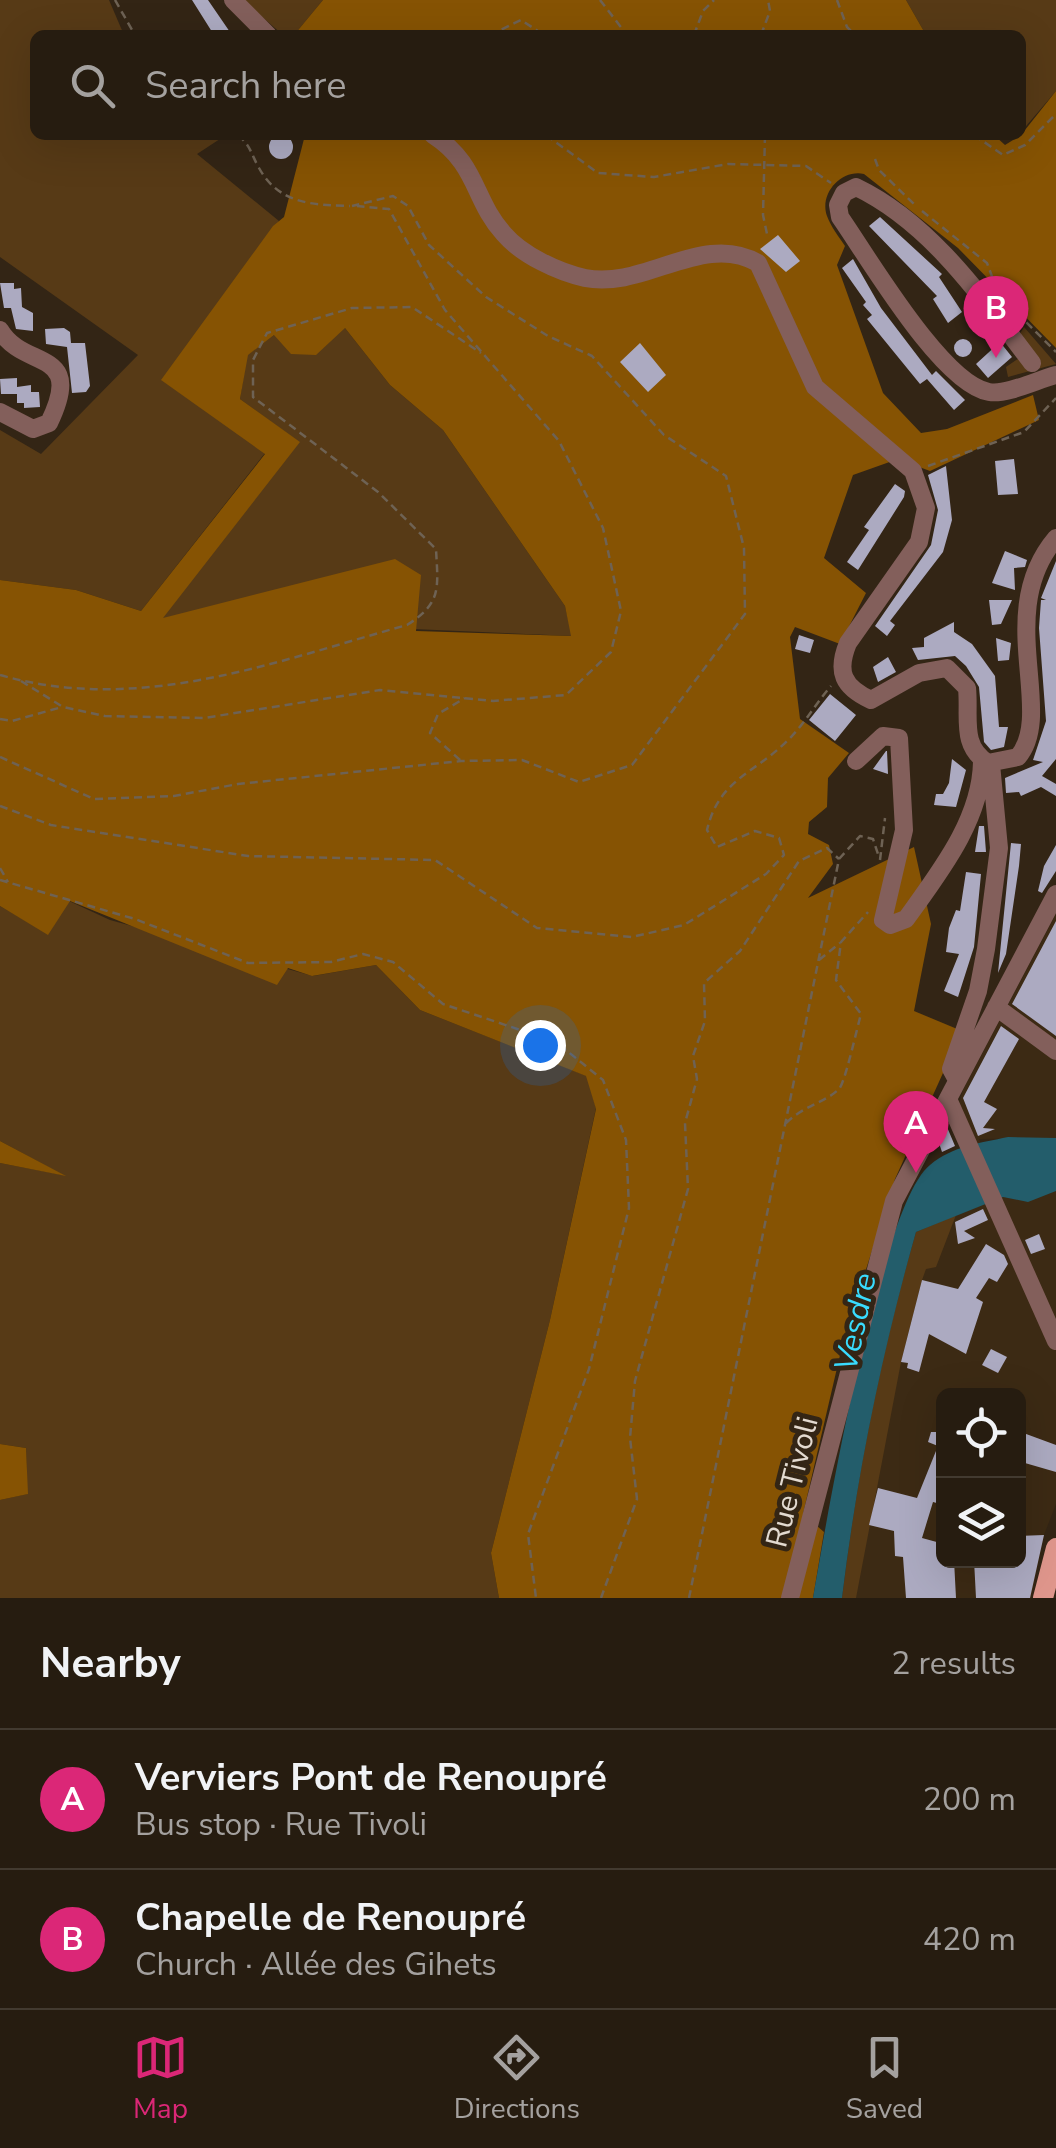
<!DOCTYPE html>
<html lang="en">
<head>
<meta charset="utf-8">
<style>
  :root { --surface:#261c10; --page:#32291e; --text:#f1f3f6; --muted:#a4a19f; --line:#423a30; --accent:#db2777 }
  body { margin:0; font-family:"Nunito Sans",sans-serif; background:var(--page); color:var(--text) }
  .controls { position:absolute; right:30px; bottom:30px; display:grid; overflow:hidden; border-radius:15px; box-shadow:0 10px 40px #0002 }
  .controls button { width:90px; height:90px; display:grid; place-items:center; padding:0; border:0; border-bottom:2px solid var(--line); background:var(--surface); color:var(--text); font:50px sans-serif }
  .you { position:absolute; left:540px; top:1045px; width:35px; height:35px; margin:-25px; border:8px solid #fff; border-radius:50%; background:#1a73e8; box-shadow:0 0 0 15px #1a73e833 }
  .badge { display:grid; place-items:center; width:65px; height:65px; border-radius:50%; background:var(--accent); color:#fff; font-size:32px; font-weight:700 }
  .pin { position:absolute; translate:-50% -82px; filter:drop-shadow(0 2px 5px #0008) }
  .pin::after { content:''; position:absolute; top:52px; width:35px; height:30px; background:inherit; clip-path:polygon(0 0,100% 0,50% 100%) }
  .list { margin:0; padding:0; list-style:none }
  h2 { display:flex; justify-content:space-between; align-items:center; height:130px; margin:0; padding:0 40px; font-size:42px }
  h2 small { font-size:32px; font-weight:400; color:var(--muted) }
  .list li { display:grid; grid-template-columns:65px 1fr auto; gap:30px; align-items:center; box-sizing:border-box; height:140px; padding:0 40px; border-top:2px solid var(--line) }
  .list b { display:block; font-size:38px; white-space:nowrap }
  .list p { margin:0; font-size:32px; white-space:nowrap; color:var(--muted) }
  .list em { font-size:32px; font-style:normal; color:var(--muted) }
  .icon { flex:none; width:55px; height:55px; fill:none; stroke:currentColor; stroke-width:2; stroke-linecap:round; stroke-linejoin:round }
  .map { position:relative; flex:none; width:1056px; height:1598px; overflow:hidden }
  .search { position:absolute; background:var(--surface); box-shadow:0 10px 40px #0002; left:30px; right:30px; top:30px; height:110px; display:flex; align-items:center; gap:25px; box-sizing:border-box; padding:0 35px; border-radius:15px; color:var(--muted); font-size:38px }
  .sheet { height:410px; background:var(--surface) }
  nav { display:flex; justify-content:space-around; align-items:center; box-sizing:border-box; height:140px; border-top:2px solid var(--line); background:var(--surface); font-size:28px; color:var(--muted) }
  nav a { display:grid; justify-items:center; gap:5px }
  nav .on { color:var(--accent) }
  .map>svg:first-child { display:block }
  .built { fill:#3c2a14; fill-rule:evenodd }
  .green { fill:#573a16 }
  .forest { fill:#865303; fill-rule:evenodd }
  .water { fill:#235d6b }
  .building { fill:#acaac1 }
  .lines { fill:none; stroke-linecap:round; stroke-linejoin:round }
  .path { stroke:#6e6254; stroke-width:2.5; stroke-dasharray:8 5; stroke-linecap:butt }
  .minor { stroke:#835f5b; stroke-width:18 }
  .major { stroke:#df968c; stroke-width:20 }
  .labels { text-anchor:middle; stroke-width:10; stroke-linejoin:round; paint-order:stroke }
  .street-label { font-size:30px; fill:#e3dad0; stroke:#332515 }
  .water-label { font-size:32px; font-style:italic; fill:#39dbfe; stroke:#332515 }
</style>
</head>
<body>
<div class="map">
<svg width="1056" height="1598" viewBox="0 0 1056 1598">
  <rect width="100%" height="100%" fill="#332515"/>
  <path class="built" d="M1056 914V1138L979 1139 1003 1197 1028 1201 1056 1191V1504L1044 1535 1031 1598H842L852 1513 888 1327 916 1232 984 1204 953 1124 963 1090ZM944 1396H1018V1560H944Z"/>
  <path class="green" d="M0 0H109L124 35H35V135H226L197 154 279 221 162 380 265 453 141 611 76 590 0 580V430L41 454 138 355 0 257Z
    M243 0H323L294 35H283Z
    M906 0H1056V91L1021 132V35H926Z
    M1024 327 1056 364 1008 377 1006 367 1028 352 1018 337Z
    M345 328 390 385 443 430 565 606 572 636 162 618 299 442 240 399 247 355 274 335Z
    M69 901 110 920 313 976 376 965 420 1010 587 1076 596 1108 550 1320 491 1553 499 1598H0V1500L27 1494 26 1448 0 1444V1163L63 1175 0 1141V906L48 934Z
    M956 1215 936 1267 926 1269 922 1280 901 1362 856 1598H842C857 1474 881 1352 916 1232Z"/>
  <path class="forest" d="M323 0H906L926 35H294Z
    M1056 91V348L958 248 864 174C841 169 819 194 827 216 831 227 839 237 845 246L837 265 883 393 921 433 947 429 1033 395 1039 420 930 471 898 459 853 475 824 558 866 593 840 644 795 627 790 637 800 719 849 753 828 778 827 807 809 822 808 834 829 845 833 864 808 898 914 847 931 924 914 1011 962 1031 895 1179 844 1338 803 1514 824 1532 813 1598H499L491 1553 550 1320 596 1109 586 1076 420 1010 376 965 312 976 288 968 277 985 70 901 48 935 0 906V580L76 590 141 611 265 454 161 380 273 226 284 217 305 135H994L1005 145 1021 135ZM345 328 390 385 443 430 565 606 571 636 416 631 421 575 395 559 163 618 300 442 240 399 248 355 274 335 291 354 316 355Z
    M0 1141 66 1176 0 1163Z
    M0 1444 26 1448 28 1494 0 1500Z"/>
  <path class="water" d="M1008 1137 1056 1138V1191L1028 1202 1003 1197 916 1232C882 1352 857 1474 842 1598H813C826 1523 880 1205 930 1165 953 1146 980 1143 1008 1137Z"/>
  <path class="building" d="M192 0H208L232 35H214Z
    M269 147a12 12 0 1 1 24 0a12 12 0 1 1-24 0Z
    M880 217 942 274 939 277 962 312 948 323 933 299 937 296 869 226Z
    M778 235 800 261 786 272 760 249Z
    M853 259 881 308 932 375 936 371 965 400 954 410 927 379 920 384 867 319 872 315 863 305 866 302 842 268Z
    M0 283H14V289L21 288 22 307 33 313V331L16 329 11 308H4Z
    M64 328 70 332 71 343H85L90 386 86 392 72 393 67 347 46 344 45 329Z
    M954 348a9 9 0 1 1 18 0a9 9 0 1 1-18 0Z
    M1000 342 1012 357 988 378 976 364Z
    M640 343 666 375 648 392 620 362Z
    M17 378V387L31 385V392H39L40 407 24 408V403H17V394H1L0 379Z
    M1014 459 1018 494 998 495 995 461Z
    M946 466 952 520 943 552 890 621 895 625 887 636 875 626 931 545 938 510 928 475Z
    M895 484 905 491 904 497 858 570 847 562 869 530 864 527Z
    M1005 551 1027 560 1025 567 1014 568 1015 590 992 583Z
    M1056 561V759L1042 776 1056 784V796L1041 787 1021 796 1019 792 1006 793 1005 778 1043 762 1033 760 1046 721 1039 628 1041 600H1046L1041 598Z
    M989 600H1012L1001 624 992 625Z
    M954 622V632L972 644 995 676 999 727H1008L1004 747 991 750 984 742 979 687 966 666 955 656 918 660 912 648 924 647V638Z
    M799 635 814 640 810 653 795 649Z
    M996 638 1011 643 1009 660 998 661Z
    M888 657 896 672 878 682 873 667Z
    M830 694 856 715 835 741 809 720Z
    M886 751H887L888 774 873 769Z
    M952 759 966 770 956 807 934 805 936 794H943L949 783Z
    M979 826H984L986 852H975Z
    M1011 843 1021 844 1019 866 1006 954 998 973Z
    M1056 845V871L1042 893 1038 891 1044 866Z
    M966 872 981 874 974 947 958 997 944 991 959 954 946 952 949 928 956 910 960 911Z
    M1056 921V1036L1012 1004Z
    M1001 1026 1019 1039 984 1102 997 1109 983 1128 995 1129 978 1136 963 1098Z
    M947 1127 955 1146 942 1152 939 1143Z
    M983 1209 988 1220 964 1231 975 1238 958 1244 955 1222Z
    M1039 1234 1045 1249 1031 1254 1025 1240Z
    M986 1244 1004 1255 1008 1264 997 1282 989 1278 976 1298 983 1302 966 1354 929 1334 919 1372 907 1368 908 1363 901 1362 922 1280 958 1289Z
    M991 1349 1007 1357 998 1373 982 1365Z
    M1018 1431 1056 1445V1472L1018 1461Z
    M931 1432H944V1505L933 1502 922 1538 944 1544V1560H954L956 1598H906L903 1557 895 1556 894 1531 869 1525 878 1488 917 1498 938 1446 928 1442Z
    M1044 1535 1030 1598H976L974 1560H1018V1536Z"/>
  <g class="lines">
    <path class="path" d="M115 0 135 35
      M600 0 627 35
      M837 0 847 27 855 35
      M490 35 521 20 544 35
      M694 35 703 11 714 0
      M761 35 770 11 768 0
      M238 135C251 146 251 154 259 168 279 204 312 205 350 206
      M546 135 598 173 654 177 728 164 806 166 831 183
      M765 135 763 215 767 234
      M974 135 1003 155 1025 145 1056 114
      M875 159 879 170 916 206
      M922 211 987 263 997 290
      M1008 304 1056 352
      M928 466 1024 432 1056 398
      M0 675C140 715 273 662 407 625 442 603 438 588 436 549L378 492 253 397V360L267 333 352 308 412 307 481 353
      M21 681 63 707 105 716 204 718 380 690 493 701 566 695 611 652 621 611 603 528 559 441 445 310 389 209 357 206
      M0 719 12 721 62 707
      M0 757 94 799 174 796 238 784 461 761 522 760 579 782 632 765 745 614 744 548 726 476 664 435 592 356 548 336 486 297 429 245 408 206 393 196 352 206
      M460 760 430 733 438 714 465 698
      M0 806 51 825 248 856 435 860 537 928 632 937 684 925 766 874 784 855 779 838 755 831 717 847 707 830C719 779 754 774 787 741 804 725 816 703 831 686
      M880 860 885 818
      M0 868 8 882
      M0 880 135 919 248 963 331 962 363 954 393 962 443 1004 556 1042 603 1080 626 1140 629 1208 589 1369 528 1534 536 1598
      M819 960 840 943
      M786 1123C805 1105 826 1102 839 1089 845 1083 857 1028 861 1014L836 980 841 942 868 912
      M601 1598 637 1499 630 1438 635 1381 688 1189 685 1123 697 1079 693 1056 705 1021 704 983 740 951 799 861 827 848 839 859
      M689 1598 839 859 860 836 873 839 878 854"/>
    <path class="minor" d="M233 0 268 35
      M433 135C478 164 473 200 504 234 522 255 558 272 585 278 644 290 703 231 758 263L815 387 913 471 926 508 919 542 848 643C836 672 843 687 871 700L919 673 947 668 967 688C970 717 960 746 988 763L1018 757C1056 712 993 612 1056 538
      M0 330C24 371 86 347 49 423L33 429 0 412
      M1032 363C983 299 931 223 856 187L844 193 838 205 840 217C868 257 942 384 989 392 1007 395 1037 380 1056 375
      M856 761 883 736 899 738 904 830 883 920 890 925 906 919C939 873 982 819 982 760
      M996 1007 1056 1051
      M957 1080 951 1069 978 991 986 949 999 848 991 764
      M948 1099 1056 1341
      M790 1598 894 1201 1056 894"/>
    <path class="major" d="M1043 1598 1056 1548"/>
  </g>
  <g class="labels">
    <g class="street-label">
      <text transform="translate(792 1482) rotate(-76)" y="10">Rue Tivoli</text>
    </g>
    <g class="water-label">
      <text transform="translate(855 1322) rotate(-78)" y="11">Vesdre</text>
    </g>
  </g>
</svg>
<div class="controls">
<button><svg class="icon" aria-label="locate" viewBox="0 0 24 24"><circle cx="12" cy="12" r="6"/><path d="M12 2v4M12 18v4M2 12h4M18 12h4"/></svg></button>
<button><svg class="icon" aria-label="layers" viewBox="0 0 24 24"><path d="M12 4l9 5-9 5-9-5zM3 14l9 5 9-5"/></svg></button>
</div>
<div class="you"></div>
<div class="pin badge" style="left:916px;top:1173px">A</div>
<div class="pin badge" style="left:996px;top:358px">B</div>
<div class="search"><svg class="icon" aria-label="search" viewBox="0 0 24 24"><circle cx="10" cy="10" r="6"/><path d="M15 15l6 6"/></svg>Search here</div>
</div>
<section class="sheet">
<h2>Nearby<small>2 results</small></h2>
<ul class="list">
<li><span class="badge">A</span><div><b>Verviers Pont de Renoupré</b><p>Bus stop · Rue Tivoli</p></div><em>200 m</em></li>
<li><span class="badge">B</span><div><b>Chapelle de Renoupré</b><p>Church · Allée des Gihets</p></div><em>420 m</em></li>
</ul>
</section>
<nav>
<a class="on"><svg class="icon" aria-label="map" viewBox="0 0 24 24"><path d="M3 6l6-2 6 2 6-2v14l-6 2-6-2-6 2zM9 4v14M15 6v14"/></svg>Map</a>
<a><svg class="icon" aria-label="directions" viewBox="0 0 24 24"><path d="M12 3l9 9-9 9-9-9zM9 14v-3h6M13 9l2 2-2 2"/></svg>Directions</a>
<a><svg class="icon" aria-label="saved" viewBox="0 0 24 24"><path d="M7 4h10v16l-5-4-5 4z"/></svg>Saved</a>
</nav>
</body>
</html>
